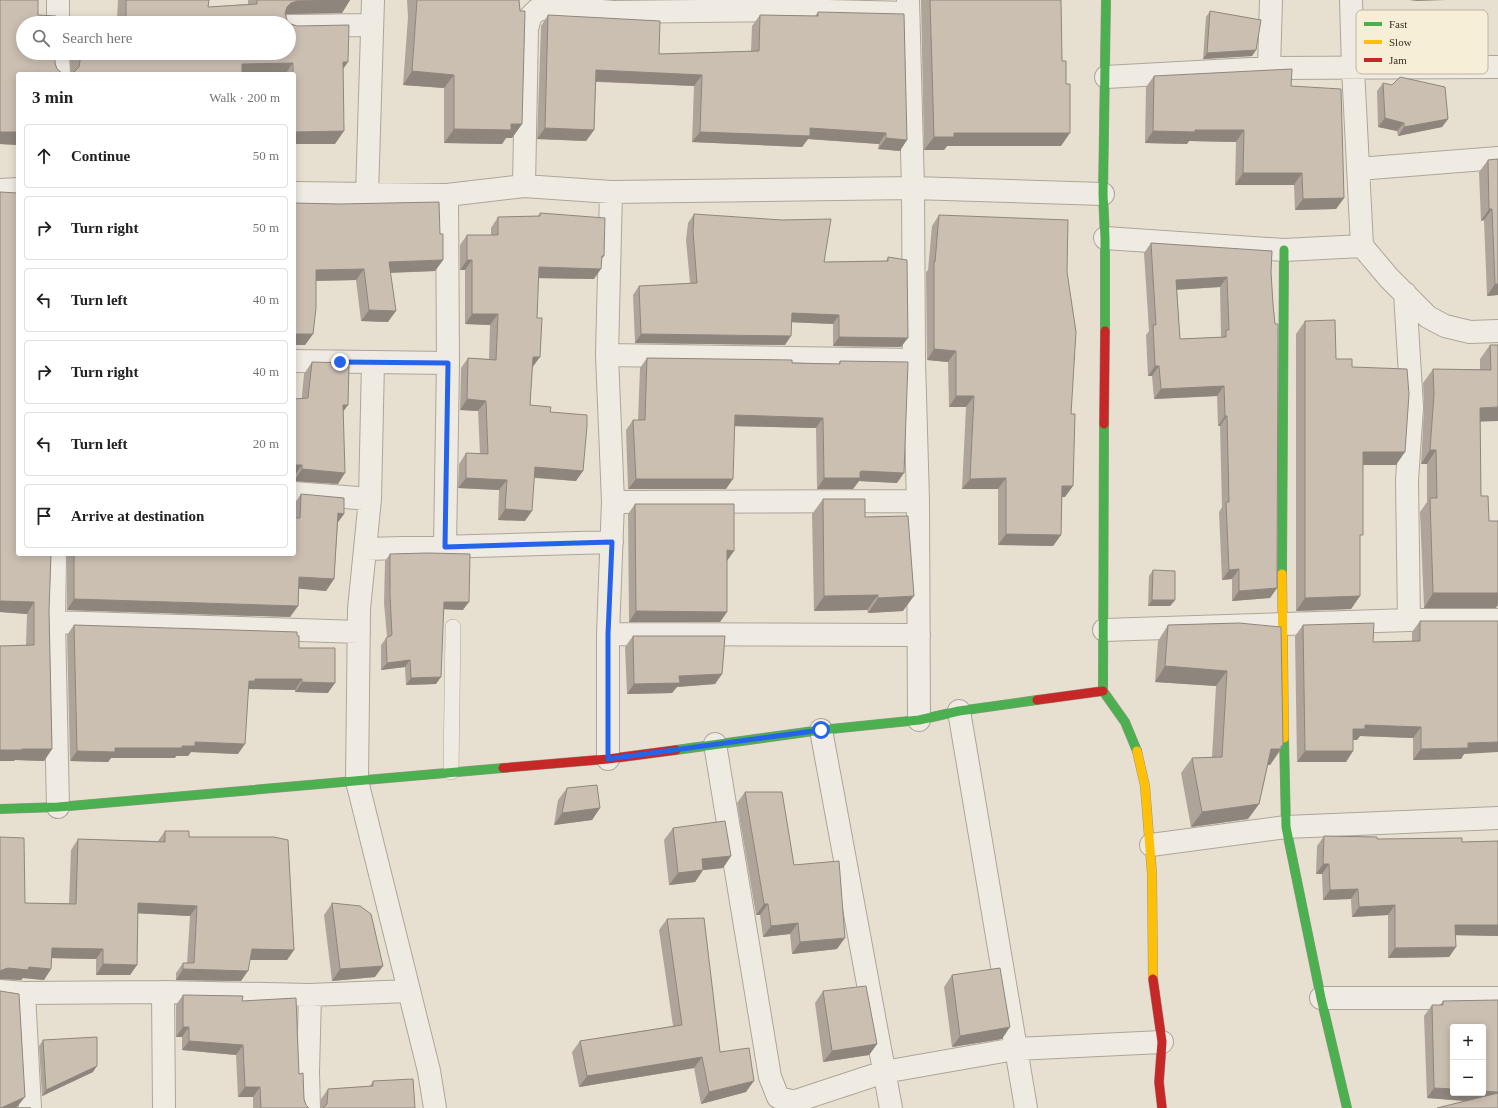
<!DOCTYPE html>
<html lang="en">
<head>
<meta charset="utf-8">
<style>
  :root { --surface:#fff; --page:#f2f2f2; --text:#222; --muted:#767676; --line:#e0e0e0 }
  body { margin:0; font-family:Georgia,serif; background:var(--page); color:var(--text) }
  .controls { position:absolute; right:12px; bottom:12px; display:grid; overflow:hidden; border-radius:4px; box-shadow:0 2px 10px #0003 }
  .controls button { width:36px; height:36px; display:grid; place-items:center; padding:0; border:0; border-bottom:1px solid var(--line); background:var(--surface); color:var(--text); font:20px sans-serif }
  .stop { position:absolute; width:12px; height:12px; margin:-9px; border:3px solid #2563eb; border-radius:50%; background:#fff }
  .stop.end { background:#2563eb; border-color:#fff; box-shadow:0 1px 4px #0008 }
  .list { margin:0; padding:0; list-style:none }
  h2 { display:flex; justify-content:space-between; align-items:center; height:52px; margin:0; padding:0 16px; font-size:17px }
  h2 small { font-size:13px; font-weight:400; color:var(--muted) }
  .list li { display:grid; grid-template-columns:26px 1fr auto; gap:12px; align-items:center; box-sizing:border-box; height:64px; margin:0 8px 8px; padding:0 8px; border:1px solid var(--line); border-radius:4px }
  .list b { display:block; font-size:15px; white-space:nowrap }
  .list em { font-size:13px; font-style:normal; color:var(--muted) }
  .icon { flex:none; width:22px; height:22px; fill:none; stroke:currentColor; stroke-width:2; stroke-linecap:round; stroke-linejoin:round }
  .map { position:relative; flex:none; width:1498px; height:1108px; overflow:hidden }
  .search { position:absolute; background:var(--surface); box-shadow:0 2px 10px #0003; left:16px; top:16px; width:280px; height:44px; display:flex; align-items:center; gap:10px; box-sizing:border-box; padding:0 14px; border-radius:22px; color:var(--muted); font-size:15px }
  .panel { position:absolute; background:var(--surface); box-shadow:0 2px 10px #0003; left:16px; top:72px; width:280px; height:484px; border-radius:4px }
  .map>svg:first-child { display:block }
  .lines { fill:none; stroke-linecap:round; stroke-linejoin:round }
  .lane-casing { stroke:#ada599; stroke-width:16 }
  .street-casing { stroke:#ada599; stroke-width:24 }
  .fast-casing { stroke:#9c958a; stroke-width:10 }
  .slow-casing { stroke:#9c958a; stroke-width:10 }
  .jam-casing { stroke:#9c958a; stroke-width:10 }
  .lane { stroke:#efebe3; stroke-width:15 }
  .street { stroke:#efebe3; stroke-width:22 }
  .fast { stroke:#4caf50; stroke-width:9 }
  .slow { stroke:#ffc107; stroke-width:9 }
  .jam { stroke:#c62828; stroke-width:9 }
  .wall { fill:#afa499; fill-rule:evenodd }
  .shaded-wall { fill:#8e867d }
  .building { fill:#cbbfb2; stroke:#8e867d; fill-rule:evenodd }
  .route { stroke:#2563eb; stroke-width:5 }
  .key { fill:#f7eed8; stroke:#bfb4a1; stroke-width:1 }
  .key-label { font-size:11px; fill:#3d2e20 }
</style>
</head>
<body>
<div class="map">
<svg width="1498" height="1108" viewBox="0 0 1498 1108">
  <rect width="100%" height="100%" fill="#e7e0d1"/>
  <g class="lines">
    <defs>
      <path id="lane" d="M451 772 453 627"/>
      <path id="street" d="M908 0 913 188 914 360 918 501 919 720
        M1351 0 1353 68 1362 246 1389 278 1428 317 1445 326 1470 332 1498 331
        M58 23V0
        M289 26 371 25
        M58 53 59 74
        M1269 68 1271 0
        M1106 77 1269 68 1498 67
        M1358 169 1498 158
        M524 186 527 29 530 17 537 10 548 8H568L613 12 786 10 908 13
        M0 190 18 189
        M294 193 447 195 524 186 611 192 913 188 1103 194
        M367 195 373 0
        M1105 238 1284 250 1362 246
        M1405 293 1412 407 1407 480 1409 620
        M607 355 914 360
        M294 361 448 363
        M373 362 370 499 359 609 357 781 429 1071 435 1108
        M294 493 370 499
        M613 502 918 501
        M445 547 448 363 447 195
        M366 549 612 542
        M55 554 54 622 58 807
        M54 622 359 632
        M1104 630 1409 620H1498
        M608 634 919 635
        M959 711 1026 1108
        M821 730 891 1108
        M715 744 770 1077 778 1097 793 1102 884 1072 1015 1049 1162 1042
        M608 759V634L613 502 607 355 611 192
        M1151 845 1286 827 1498 818
        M0 991 24 993 163 992 310 995 409 991
        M163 992 164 1108
        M24 993 30 1108
        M1321 998H1498
        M309 1108 308 1072 310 995"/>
      <path id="fast" d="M1105 331V238L1103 194 1106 0
        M1104 424 1103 691 1125 722 1137 751
        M1282 574 1284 250
        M1284 738 1286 827 1321 998 1347 1108
        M676 750 821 730 919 720 959 711 1037 700
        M0 809 58 807 503 768"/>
      <path id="slow" d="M1282 574 1284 738
        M1137 751 1145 786 1152 874 1153 979"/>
      <path id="jam" d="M1104 424 1105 331
        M1037 700 1103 691
        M503 768 608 759 676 750
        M1153 979 1162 1042 1159 1082 1162 1108"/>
    </defs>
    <use href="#lane" class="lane-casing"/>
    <use href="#street" class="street-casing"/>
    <use href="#fast" class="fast-casing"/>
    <use href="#slow" class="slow-casing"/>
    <use href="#jam" class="jam-casing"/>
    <use href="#lane" class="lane"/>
    <use href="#street" class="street"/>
    <use href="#fast" class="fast"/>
    <use href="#slow" class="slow"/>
    <use href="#jam" class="jam"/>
  </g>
  <path class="wall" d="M118 0H209L208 7 248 4V0H350L342 13 288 14H286L287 20 343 70 335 144H294V74H18V145L0 144 23 23 55 63 57 69 62 73 69 74 71 73 69 53H289L66 23 117 20Z
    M407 0H519L522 124 512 138H506L502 144 444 143V88L403 85 408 17Z
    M921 0H1061V146H947L944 150H924Z
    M1210 11 1256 50 1252 56 1203 59 1206 17Z
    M818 12 900 151 878 149 879 144 808 139 802 147 692 142 694 86 596 82 594 130 586 141 537 139 541 26 548 15 659 54 751 51 752 26 760 15 815 16Z
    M1154 76 1291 86 1344 198 1336 209 1295 210 1294 185H1235L1236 142 1189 141 1187 144 1145 143 1146 87Z
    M1383 83 1448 119 1442 127 1398 136 1397 131 1378 127 1377 91Z
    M1498 159V295L1487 296 1484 220 1481 221 1479 172 1488 160Z
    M0 192 18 554 49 611 52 749 44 761 15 760 14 761 26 645 27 614 0 612Z
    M294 203 440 234 443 260 435 271 391 273 388 322 361 321 356 280 316 281 313 334 305 345H294Z
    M540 213 604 256 602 259 594 279 538 278 530 405 550 412 576 481 534 478 525 521 498 520 499 490 458 488 459 464 466 453 480 454 478 411 460 410 461 368 468 358 489 359 490 325 465 324V270H460V245L467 235H491V228L498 217 538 216Z
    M694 214 824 262 886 261 888 257 901 347 833 346V324L792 322 785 345 635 343 633 295 639 286 690 283 686 240 688 223Z
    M939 215 1067 272 1065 497H1062L1061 535 1053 546 998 545V489H962L966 407H949L948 362 927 360 926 272 928 270 932 226Z
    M1151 243 1271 272 1277 588 1270 598 1232 601V579L1222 580 1219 512 1222 507 1220 426H1218L1217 396 1154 399 1152 376H1148L1146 335 1149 331 1144 253ZM1220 287 1221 337 1180 339 1177 290Z
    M1305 321 1336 359 1352 367 1396 465H1363L1360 539V596L1351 609 1296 611V334Z
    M1490 345H1498L1480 422 1481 496 1489 521 1496 608H1424L1420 512 1427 502V464H1421L1424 408 1423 383 1433 369H1480V359Z
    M647 358 838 364 840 361 897 483 859 481 853 489H817L816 428 734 426 726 489H628L626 430 633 420H638L640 368Z
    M312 362 348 405 343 411 338 484 294 481 304 374Z
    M301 494 344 514 338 522 334 579 326 591 299 588 298 606 290 617 67 610V554H294V504Z
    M823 499 865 517 903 611 868 613 867 610 814 611 812 514Z
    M635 504 727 612 720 622H629L628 514Z
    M390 554 463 610 444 609 436 684 406 685 405 667 381 670V645L387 637 384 603 385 561Z
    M1153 570 1175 600 1170 606H1148L1149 576Z
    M1420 621 1464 754 1461 759 1413 760V738L1360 736 1357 740H1353V751L1346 762H1297L1295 636 1303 625 1373 642 1412 641V632Z
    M1239 623 1283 746 1270 765H1268L1259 804 1248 819 1191 827 1181 773 1192 758 1212 757 1216 686 1155 682 1158 641 1168 625Z
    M74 625 297 635 299 648 328 693 295 692V690L249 689V690L238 754 191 752 188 756H176L175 758H111L108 762 70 761 67 635Z
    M633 636 722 674 715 684 677 687 672 693 627 694 625 647Z
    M567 788 600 808 592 820 554 825 558 800Z
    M745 792 794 865 837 949 792 954 790 934 763 937 760 915H756L737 803Z
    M673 828 731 856 723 868 703 870 695 882 669 885 664 840Z
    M165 831 189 837 294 950 287 960H250L241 981 176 980V973L183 963H187L190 916 138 913 137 965 130 975H96V959L52 958 51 969 44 980 23 978 21 980 0 979V837L25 903H69L71 850 78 839 158 841Z
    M1324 836 1377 839 1462 842 1498 841V936L1455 935 1456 947 1449 957 1388 958V915L1352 917 1351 899 1323 900 1322 874H1316L1317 846Z
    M332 903 375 977 332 981 324 915Z
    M667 919 720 1052 746 1092 701 1104 694 1068 579 1087 572 1052 580 1041 673 1026 659 930Z
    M952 975 1002 1039 952 1047 944 987Z
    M823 991 877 1044 869 1055 823 1062 815 1003Z
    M183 995 242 1001 299 1074 304 1099 306 1105 309 1108H253V1097H238L236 1055 182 1050V1037H176V1005Z
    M1443 1001 1465 1101 1427 1098 1424 1016 1432 1005H1440Z
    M43 1040 93 1072 42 1096 39 1046Z
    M373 1081 415 1108H320L321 1099 328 1089 370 1086Z"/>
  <path class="shaded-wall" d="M350 0 342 13 288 14 282 15 287 7 291 3 297 1Z
    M1409 0H1446L1417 1Z
    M1256 50 1252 56 1203 59 1207 53Z
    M343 62H348L339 75Z
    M293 63 285 74H235L242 64Z
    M596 70 702 75 694 86 588 81Z
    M412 71 454 75 444 88 403 85Z
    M1385 118 1404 123 1397 131 1378 127Z
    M1448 119 1442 127 1398 136 1404 127Z
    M511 124H522L512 138H506L502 144 444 143 454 129Z
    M545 128 594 130 586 141 537 139Z
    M810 128 886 133 879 144 808 139 802 147 692 142 700 132Z
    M1195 130H1244L1236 142 1189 141 1187 144 1145 143 1153 131Z
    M344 131 335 144H294V132Z
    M0 132H18V145L0 144Z
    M954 133H1070L1061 146H947L944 150H924L934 137Z
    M886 138 907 140 900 151 878 149Z
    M1243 173H1302L1294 185H1235Z
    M1344 198 1336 209 1295 210 1303 199Z
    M1489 209H1492L1484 220 1481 221Z
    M443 260 435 271 381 273 389 262Z
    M467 260H472L465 270H460Z
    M539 267 601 269 594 279 531 278Z
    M364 269 356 280 308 281 316 270Z
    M1227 277 1220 287 1169 290 1176 280Z
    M1495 284H1498V295L1487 296Z
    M369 310 396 311 388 322 361 321Z
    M792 313 839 315 833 324 786 322Z
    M472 314H498L490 325 465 324Z
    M294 334H313L305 345H294Z
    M641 334 791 336 785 345 635 343Z
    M839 337 908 338 901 347 833 346Z
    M934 349 956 351 948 362 927 360Z
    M533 357H540L532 368 525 367Z
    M1155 366H1159L1152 376H1148Z
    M1224 386 1217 396 1154 399 1161 389Z
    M956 396H974L966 407H949Z
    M467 399 486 401 478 411 460 410Z
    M343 405H348L340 416Z
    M1498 407V421L1470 422 1480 408Z
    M735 415 823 418 816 428 727 426Z
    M1225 416H1227L1220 426H1218Z
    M1430 450H1436L1427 464H1421Z
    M1363 452H1405L1396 465H1354Z
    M294 465H302L294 476Z
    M535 467 583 471 576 481 528 477Z
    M302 469 345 473 338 484 294 481Z
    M862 471 904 473 897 483 859 481 853 489H817L824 478 860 472Z
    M466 478 507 480 499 490 458 488Z
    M1006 478 998 489H962L970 479Z
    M636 479H733L726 489H628Z
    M1062 486H1073L1065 497H1054Z
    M505 509 532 511 525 521 498 520Z
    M338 513 344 514 336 525Z
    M1006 534 1061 535 1053 546 998 545Z
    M727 550 734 551 727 561Z
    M1239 569 1232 579 1222 580 1229 570Z
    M299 577 334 579 326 591 291 588Z
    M1277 588 1270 598 1232 601 1239 591Z
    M1433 593H1498V605L1496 608H1424Z
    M878 595 867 610 814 611 824 596Z
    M914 596 903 611 868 613 878 598Z
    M1360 596 1351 609 1296 611 1305 598Z
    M74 599 298 606 290 617 67 610Z
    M1152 600H1175L1170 606H1148Z
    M0 601 34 602 27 614 0 612Z
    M444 602H469L463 610 439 609Z
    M636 611 727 612 720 622H629Z
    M410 660 405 667 381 670 387 663Z
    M1165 666 1227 671 1216 686 1155 682Z
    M722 674 715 684 677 687 672 693 627 694 634 684 679 676Z
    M441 677 436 684 406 685 411 678Z
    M255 679H302L295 690 249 689 248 691 249 681Z
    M302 682 335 683 328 693 295 692Z
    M1365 725 1421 727 1413 738 1360 736 1357 740H1345L1353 729Z
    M195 742 245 744 238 754 191 752 188 756H176L175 758H111L108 762 70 761 77 751 115 748 182 746Z
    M1498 742V752L1464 754 1461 759 1413 760 1421 749 1468 743Z
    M1281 746H1283L1270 765 1260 764 1271 749Z
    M22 749H52L44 761 15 760 14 761H0V750Z
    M1305 751H1353L1346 762H1297Z
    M1259 804 1248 819 1191 827 1202 812Z
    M600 808 592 820 554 825 562 813Z
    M731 856 723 868 694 871 702 859Z
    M1323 864H1329L1322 874H1316Z
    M703 870 695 882 669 885 678 873Z
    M1358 889 1351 899 1323 900 1330 890Z
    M138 903 197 906 190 916 130 913Z
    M764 904H768L760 915H756Z
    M1395 905 1388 915 1352 917 1359 907Z
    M798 923 790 934 763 937 771 926Z
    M1455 925H1498V936L1448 935Z
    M845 938 837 949 792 954 800 942Z
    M1456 947 1449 957 1388 958 1395 948Z
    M52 948 103 949 96 959 45 958Z
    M252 949 294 950 287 960H245Z
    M103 964 137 965 130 975H96Z
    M383 966 375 977 332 981 340 969Z
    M29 967 51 969 44 980 23 978 21 980 0 979V971L2 970 8 968Z
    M183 969 248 971 241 981 176 980Z
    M183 1027H189L182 1037H176Z
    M1010 1027 1002 1039 952 1047 960 1036Z
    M189 1041 243 1045 236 1055 182 1050Z
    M877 1044 869 1055 823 1062 832 1051Z
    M702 1057 694 1068 579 1087 587 1076Z
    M97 1066 93 1072 42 1096 46 1090Z
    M754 1081 746 1092 701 1104 709 1092Z
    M245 1087H260L253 1097H238Z
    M1434 1088 1453 1089V1093H1483V1091L1498 1092V1097L1494 1103 1427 1098Z
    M25 1097 17 1107 16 1108H1Z"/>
  <path class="building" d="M0 0H38V15L56 16 60 21 66 23H23V53H55V63L57 69 62 73 69 74 74 72 79 67 80 61 79 53H289V23H66L73 22 77 17 126 20V0H209L208 7 257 4V0H350L297 1 291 3 287 7 285 13 287 20 291 24 297 26 349 25 348 62H343L344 131 294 132V74H293V63L242 64V74H18V132H0Z
    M417 0H519L520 11H525L522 124H511V130L454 129V75L412 71Z
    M930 0H1061L1062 61H1066V84H1070V133H954V137H934Z
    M1210 11 1261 20 1256 50 1207 53Z
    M818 12 904 14 907 140 886 138V133L810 128V136L700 132 702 75 596 70 594 130 545 128 548 15 660 21 659 54 759 51 760 15 818 16Z
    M1292 69 1291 86 1341 89 1344 198 1303 199 1302 173H1243L1244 130H1195V132L1153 131 1154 76Z
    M1400 77 1445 87 1448 119 1404 127V123L1385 118 1383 83 1392 85Z
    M1498 159V284H1495L1492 209H1489L1488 160Z
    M0 192 18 193V554H51L49 611 52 749H22V750H0V646L34 645V602L0 601Z
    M439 202 440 234H443V260L389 262 396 311 369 310 364 269 316 270V308L313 334H294V203L340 204Z
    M540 213 605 218 604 256H602L601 269 539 267 537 318H542L540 357H533L530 405 551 407 550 412 587 415V426L583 471 535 467 532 511 505 509 507 480 466 478V453L488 454 486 401 467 399 468 358 496 360 498 314H472V260H467V235H498V217L540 216Z
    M694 214 782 220 831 219 824 262 888 261V257L907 260 908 338 839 337V315L792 313 791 336 641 334 639 286 697 283 693 231Z
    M939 215 1068 220 1067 272 1076 332 1071 414H1075L1073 486H1062L1061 535 1006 534V478L970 479 974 396H956V351L934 349V261L935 262Z
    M1151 243 1272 251 1271 272 1273 304 1275 324H1278L1277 588 1239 591V569L1229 570 1226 502H1229L1227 416H1225L1224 386 1161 389 1159 366H1155L1153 325H1156ZM1227 277 1229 330H1226V337L1180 339 1176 280Z
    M1335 320 1336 359H1352V367L1407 369 1409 394 1405 452H1363V535H1360V596L1305 598V321Z
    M1490 345H1498V407L1480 408 1481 496H1488L1489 521H1498V593H1433L1430 498H1437L1436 450H1430L1434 394 1433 369 1491 370Z
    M647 358 792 360V363L840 364V361L908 362 904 473 862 471 860 472V478H824L823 418 735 415 733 479H636L633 420H645Z
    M312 362 349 363 348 405H343L345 473 302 469V465H294V399L308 398Z
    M301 494 344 498V514L338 513 334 579 299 577 298 606 74 599V554H294V518H300Z
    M823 499H865V517L908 516 914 596 878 598V595L824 596Z
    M635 504H734V551L727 550V612L636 611Z
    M427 553 470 554 469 602H444L441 677 411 678 410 660 387 663 386 638 392 635 390 595V554Z
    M1153 570 1175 571V600H1152Z
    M1420 621H1498V742L1468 743V748L1421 749V727L1365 725V729H1353V751H1305L1303 625 1374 623 1373 642 1420 641Z
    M1239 623 1281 627 1283 746H1281V749H1271L1259 804 1202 812 1192 758 1222 757 1227 671 1165 666 1168 625Z
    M74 625 297 632V635L299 636V648H335V683L302 682V679H255V681H249L245 744 195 742V746H182V748H115V752L77 751Z
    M633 636H725L722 674 679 676 680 683 634 684Z
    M597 785 600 808 562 813 567 788Z
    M745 792H782L794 865 839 861 845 938 800 942 798 923 771 926 768 904H764Z
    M725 821 731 856 702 859 703 870 678 873 673 828Z
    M165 831H189V837H274L288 840 294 950 252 949 248 971 183 969V963H194L197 906 138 903 137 965 103 964V949L52 948 51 969 29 967 28 970 8 968 2 970 0 971V837L24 838 25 903 76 904 78 839 165 842Z
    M1324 836 1377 837V839L1462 838V842L1498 841V925H1455L1456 947 1395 948V905L1359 907 1358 889 1330 890 1329 864H1323Z
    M332 903 360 906 371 914 383 966 340 969Z
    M704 918 720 1052 749 1048 754 1081 709 1092 702 1057 587 1076 580 1041 682 1025 667 919Z
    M1000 968 1010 1027 960 1036 952 975Z
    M866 986 877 1044 832 1051 823 991Z
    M0 991 19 994 25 1097 1 1108H31H0Z
    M183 995 243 996 242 1001 296 998 299 1074 303 1073 304 1099 306 1105 309 1108H261L260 1087H245L243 1045 189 1041V1027H183Z
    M1498 1000V1092L1483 1091V1027H1453V1089L1434 1088 1432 1005H1443V1001Z
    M97 1037V1066L46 1090 43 1040Z
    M413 1079 415 1108H323L327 1104 328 1089 373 1086V1081Z
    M1498 1093V1108H1437Z"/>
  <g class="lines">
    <path class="route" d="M340 362 448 363 445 547 612 542 608 634V759L821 730"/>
  </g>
  <rect x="1356" y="10" width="132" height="64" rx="6" class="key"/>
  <rect x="1364" y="22" width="18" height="4" fill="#4caf50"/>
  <rect x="1364" y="40" width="18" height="4" fill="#ffc107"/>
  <rect x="1364" y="58" width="18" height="4" fill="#c62828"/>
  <g class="key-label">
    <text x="1389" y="28">Fast</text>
    <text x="1389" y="46">Slow</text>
    <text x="1389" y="64">Jam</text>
  </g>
</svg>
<div class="controls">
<button>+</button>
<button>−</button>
</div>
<div class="stop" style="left:821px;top:730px"></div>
<div class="stop end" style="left:340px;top:362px"></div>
<div class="search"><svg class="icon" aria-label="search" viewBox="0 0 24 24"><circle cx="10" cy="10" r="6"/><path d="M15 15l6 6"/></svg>Search here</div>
<section class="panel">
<h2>3 min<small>Walk · 200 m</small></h2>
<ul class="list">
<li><svg class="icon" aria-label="ahead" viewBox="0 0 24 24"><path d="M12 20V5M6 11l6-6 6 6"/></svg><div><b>Continue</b></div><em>50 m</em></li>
<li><svg class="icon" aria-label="right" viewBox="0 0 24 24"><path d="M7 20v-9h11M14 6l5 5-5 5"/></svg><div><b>Turn right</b></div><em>50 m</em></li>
<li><svg class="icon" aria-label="left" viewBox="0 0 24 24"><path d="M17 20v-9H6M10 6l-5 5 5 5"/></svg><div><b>Turn left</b></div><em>40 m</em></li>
<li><svg class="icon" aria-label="right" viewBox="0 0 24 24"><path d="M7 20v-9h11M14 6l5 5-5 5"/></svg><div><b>Turn right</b></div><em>40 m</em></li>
<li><svg class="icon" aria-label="left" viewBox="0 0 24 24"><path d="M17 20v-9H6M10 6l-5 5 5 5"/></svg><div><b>Turn left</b></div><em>20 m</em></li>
<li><svg class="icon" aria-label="arrive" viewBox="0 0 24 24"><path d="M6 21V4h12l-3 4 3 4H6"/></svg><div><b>Arrive at destination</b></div></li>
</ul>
</section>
</div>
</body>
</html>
